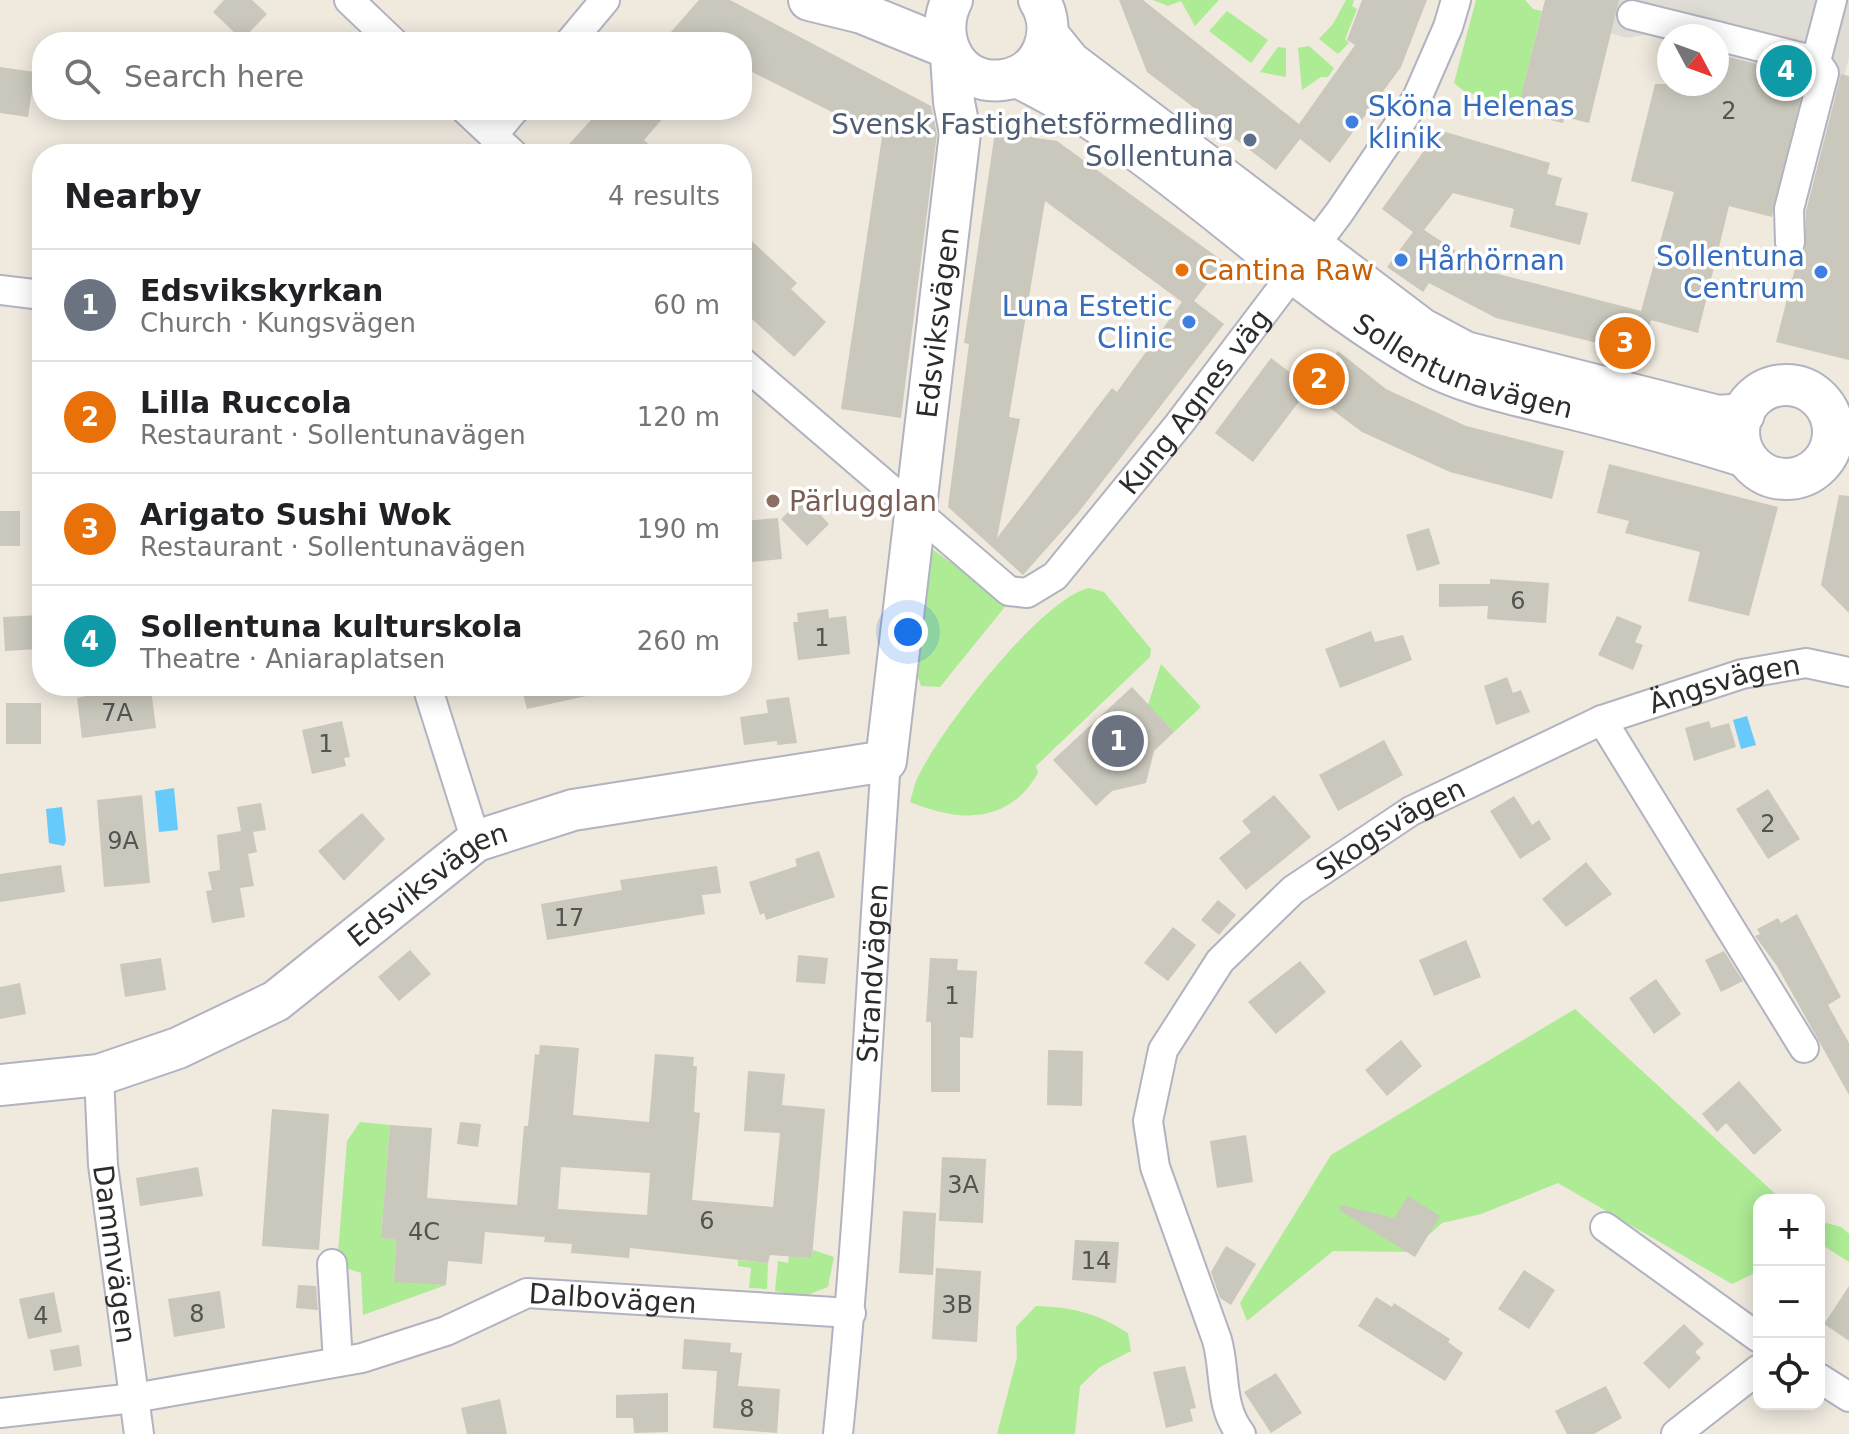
<!DOCTYPE html>
<html lang="en">
<head>
<meta charset="utf-8">
<style>
  :root { --surface:#fff; --page:#f2f2f2; --text:#202124; --muted:#757577; --line:#e0e0e0; --accent:#ea580c }
  body { margin:0; font-family:"DejaVu Sans",sans-serif; background:var(--page); color:var(--text) }
  .controls { position:absolute; right:24px; bottom:24px; display:grid; overflow:hidden; border-radius:16px; box-shadow:0 4px 20px #0003 }
  .controls button { width:72px; height:72px; display:grid; place-items:center; padding:0; border:0; border-bottom:2px solid var(--line); background:var(--surface); color:var(--text); font:40px sans-serif }
  .compass { position:absolute; left:1657px; top:24px; width:72px; height:72px; border-radius:50%; background:var(--surface); box-shadow:0 4px 20px #0003; rotate:131deg }
  .you { position:absolute; left:908px; top:632px; width:28px; height:28px; margin:-20px; border:6px solid #fff; border-radius:50%; background:#1a73e8; box-shadow:0 0 0 12px #1a73e833 }
  .badge { display:grid; place-items:center; width:52px; height:52px; border-radius:50%; background:var(--accent); color:#fff; font-size:26px; font-weight:700 }
  .pin { position:absolute; translate:-50% -50%; border:4px solid #fff; box-shadow:0 2px 8px #0006 }
  .list { margin:0; padding:0; list-style:none }
  h2 { display:flex; justify-content:space-between; align-items:center; height:104px; margin:0; padding:0 32px; font-size:34px }
  h2 small { font-size:26px; font-weight:400; color:var(--muted) }
  .list li { display:grid; grid-template-columns:52px 1fr auto; gap:24px; align-items:center; box-sizing:border-box; height:112px; padding:0 32px; border-top:2px solid var(--line) }
  .list b { display:block; font-size:30px; white-space:nowrap }
  .list p { margin:0; font-size:26px; white-space:nowrap; color:var(--muted) }
  .list em { font-size:26px; font-style:normal; color:var(--muted) }
  .icon { flex:none; width:44px; height:44px; fill:none; stroke:currentColor; stroke-width:2; stroke-linecap:round; stroke-linejoin:round }
  .map { position:relative; flex:none; width:1849px; height:1434px; overflow:hidden }
  .search { position:absolute; background:var(--surface); box-shadow:0 4px 20px #0003; left:32px; top:32px; width:720px; height:88px; display:flex; align-items:center; gap:20px; box-sizing:border-box; padding:0 28px; border-radius:32px; color:var(--muted); font-size:30px }
  .panel { position:absolute; background:var(--surface); box-shadow:0 4px 20px #0003; left:32px; top:144px; width:720px; height:552px; border-radius:32px }
  .map>svg:first-child { display:block }
  .green { fill:#adeb95 }
  .plaza { fill:#dfdbd5 }
  .water { fill:#67cafb }
  .building { fill:#cac7bc; fill-rule:evenodd }
  .lines { fill:none; stroke-linecap:round; stroke-linejoin:round }
  .street-casing { stroke:#b2b3c1; stroke-width:32 }
  .secondary-casing { stroke:#b2b3c1; stroke-width:44 }
  .street { stroke:#fff; stroke-width:28 }
  .secondary { stroke:#fff; stroke-width:40 }
  .shop-dot { fill:#3f7fe0; stroke:#fff; stroke-width:3 }
  .service-dot { fill:#5c6f8a; stroke:#fff; stroke-width:3 }
  .food-dot { fill:#e8710a; stroke:#fff; stroke-width:3 }
  .education-dot { fill:#8d6e63; stroke:#fff; stroke-width:3 }
  .labels { text-anchor:middle; stroke-width:7; stroke-linejoin:round; paint-order:stroke }
  .number-label { font-size:24px; fill:#545350 }
  .shop-label { font-size:28px; fill:#366cbe; stroke:#fff; text-anchor:start }
  .service-label { font-size:28px; fill:#4e5e75; stroke:#fff; text-anchor:end }
  .food-label { font-size:28px; fill:#c56008; stroke:#fff; text-anchor:start }
  .street-label { font-size:28px; fill:#2c2c2c; stroke:#fff }
  .education-label { font-size:28px; fill:#785e54; stroke:#fff; text-anchor:start }
</style>
</head>
<body>
<div class="map">
<svg width="1849" height="1434" viewBox="0 0 1849 1434">
  <rect width="100%" height="100%" fill="#efe9de"/>
  <path class="green" d="M1153 0H1219L1195 26 1181 1 1168 6Z
    M1346 0H1354L1352 6 1357 9 1345 39 1349 43 1338 54 1319 39 1333 24Z
    M1476 0H1525L1533 9 1542 11 1519 105 1465 92 1454 83Z
    M1227 11 1268 40 1251 63 1209 31Z
    M1309 46 1334 68 1328 77H1321L1302 90 1298 48Z
    M1278 47 1286 48V77L1260 72Z
    M932 549 1008 603 940 687 921 686 918 677 928 558Z
    M1089 588 1104 592 1151 649 1150 657 1036 766 1038 773C1008 825 959 822 910 802 913 792 915 781 920 773 943 727 1041 599 1089 588Z
    M1161 664 1201 707 1174 732 1148 705Z
    M1575 1009 1782 1200H1759V1271L1732 1284 1558 1183 1481 1214 1442 1223 1410 1252 1333 1251 1247 1321 1240 1303 1331 1155Z
    M360 1122 390 1125 381 1238 396 1240 394 1281 446 1285 363 1315 361 1273 337 1265 347 1141Z
    M1819 1221 1841 1227 1849 1234V1262L1819 1243Z
    M813 1250 834 1257 828 1287 802 1297 775 1291 778 1261 788 1263 789 1256 812 1258Z
    M738 1260 768 1263 767 1289 749 1288 751 1268 738 1266Z
    M1036 1306C1072 1307 1097 1313 1128 1333L1131 1351 1100 1367 1080 1386 1075 1434H997L1017 1358 1016 1327Z"/>
  <path class="plaza" d="M1608 0H1849V57L1839 95 1815 89 1820 70 1668 31 1626 38 1611 33Z"/>
  <path class="water" d="M1747 716 1756 745 1741 749 1733 720Z
    M174 788 178 830 159 832 155 791Z
    M62 807 66 841 64 846 49 843 46 809Z"/>
  <path class="building" d="M224 0H252L267 14 242 40 213 12Z
    M699 0H730L931 106 937 134 901 418 841 409 882 137 742 67V42H662Z
    M1119 0H1143L1299 124 1355 45 1347 40 1362 0H1427L1401 67 1330 163 1300 139 1276 170 1147 72Z
    M1545 0H1619L1589 123 1565 117 1563 123 1517 112Z
    M1717 54 1806 76 1772 217 1729 206 1698 333 1651 320 1642 354 1496 318 1429 283 1423 292 1387 267 1413 232 1382 209 1439 130 1550 163 1547 174 1562 178 1555 205 1588 213 1580 245 1510 227 1514 209 1453 193 1424 230 1487 271 1641 311 1674 192 1631 181 1655 84H1717Z
    M0 67 35 72 28 117 0 113Z
    M1841 74 1849 76V360L1776 342 1798 257 1805 249 1806 211Z
    M600 110H670L644 140 659 154H560Z
    M995 132 1057 141 1224 262 1194 301 1224 324 1078 513 1023 575 948 507 969 344 964 343ZM1045 201 1182 302 1117 392 1112 388 997 538 1020 419 1009 417Z
    M742 232 797 283 791 289 826 322 794 357 742 310Z
    M1338 351 1386 389 1466 426 1564 451 1552 499 1450 472 1362 432 1307 391 1253 462 1215 433 1271 358 1309 387Z
    M1609 464 1778 507 1749 616 1688 601 1700 552 1625 533 1629 521 1597 513Z
    M1839 495 1849 496V613L1821 585Z
    M804 497 829 524 807 546 781 519Z
    M0 511H20V546H0Z
    M778 518 782 559 742 563V521Z
    M1429 528 1440 564 1417 571 1406 535Z
    M1490 579 1549 583 1546 623 1487 619 1488 606 1439 607V584H1490Z
    M828 609 829 618 846 616 850 654 798 660 793 622H798L797 613Z
    M41 615V649L5 651 3 617Z
    M1617 616 1642 626 1635 642 1643 645 1633 670 1598 655Z
    M1371 631 1375 642 1403 635 1412 660 1340 688 1325 649Z
    M1507 677 1513 693 1521 690 1530 712 1496 725 1484 686Z
    M521 686H590L591 695 527 709Z
    M124 687 125 692 151 689 156 728 82 738 77 698Z
    M1132 687 1174 732 1154 751 1146 783 1112 791 1096 806 1053 760Z
    M789 697 797 743 777 745V741L744 745 740 717 768 713 766 700Z
    M6 703H41V744H6Z
    M342 721 350 757 344 758 346 766 312 774 302 730Z
    M1709 721 1711 728 1729 723 1736 747 1694 761 1685 728Z
    M1384 740 1403 775 1338 811 1319 775Z
    M1768 789 1800 839 1768 859 1736 809Z
    M142 795 150 883 104 887 97 800Z
    M1274 795 1311 837 1246 890 1219 858 1251 832 1242 821Z
    M1514 796 1532 825 1539 820 1551 839 1520 859 1490 811Z
    M261 803 266 830 253 832 257 852 248 854 254 886 240 888 245 917 212 923 206 891 212 890 208 872 220 870 217 835 241 831 237 807Z
    M362 813 385 839 344 881 318 851Z
    M819 851 835 897 766 920 764 913 760 915 749 882 797 866 795 859Z
    M1586 862 1612 894 1566 927 1542 899Z
    M61 865 65 892 0 902V874Z
    M717 866 721 893 702 895 705 914 547 940 541 904 622 890 620 880Z
    M1218 900 1236 915 1219 935 1201 920Z
    M1797 914 1841 997 1828 1005 1849 1043V1095L1777 966 1755 936 1760 934 1757 929 1778 918 1781 923Z
    M1173 927 1196 945 1168 981 1144 963Z
    M1466 940 1481 977 1434 996 1419 960Z
    M410 950 431 974 399 1001 378 977Z
    M1724 951 1743 981 1721 992 1705 960Z
    M798 955 828 958 825 984 796 982Z
    M161 958 166 990 125 997 120 964Z
    M930 958 958 959 957 970 977 971 973 1038 960 1037V1092H931V1022H926Z
    M1300 961 1326 992 1276 1034 1248 1002Z
    M1656 979 1681 1014 1654 1034 1629 998Z
    M20 983 26 1014 0 1019V987Z
    M1401 1040 1422 1066 1387 1096 1365 1070Z
    M540 1045 579 1048 573 1115 649 1122 655 1054 694 1057 693 1066H697L694 1112 700 1113 692 1200 773 1207 780 1133 744 1131 748 1071 785 1074 782 1105 825 1109 812 1258 770 1255 768 1263 630 1248 629 1258 571 1253 572 1244 544 1242 545 1237 485 1232 482 1264 448 1261 446 1285 394 1282 396 1240 381 1238 390 1125 432 1128 427 1198 517 1205 524 1126H528L535 1054 539 1055ZM561 1167 650 1173 647 1215 558 1209Z
    M1048 1050 1083 1051 1082 1106 1047 1105Z
    M1739 1081 1782 1130 1754 1155 1726 1123 1717 1132 1702 1114Z
    M272 1109 329 1114 319 1250 262 1246Z
    M460 1122 481 1124 478 1147 457 1144Z
    M1246 1135 1253 1182 1217 1188 1210 1141Z
    M942 1157 986 1159 983 1223 939 1221Z
    M198 1167 203 1196 140 1206 136 1178Z
    M1408 1196 1440 1216 1415 1257 1339 1210 1341 1205 1394 1218Z
    M903 1211 936 1213 933 1275 899 1273Z
    M1075 1240 1119 1242 1116 1283 1072 1280Z
    M1226 1246 1256 1264 1231 1305 1220 1298 1211 1272Z
    M936 1268 981 1271 977 1342 932 1339Z
    M1524 1270 1555 1290 1529 1329 1498 1309Z
    M298 1285 316 1286 318 1310 296 1308Z
    M1849 1286V1341L1824 1324Z
    M220 1291 225 1328 174 1337 168 1299Z
    M54 1292 62 1332 28 1339 19 1299Z
    M1376 1297 1392 1307 1394 1303 1450 1339 1448 1342 1463 1353 1445 1381 1358 1326Z
    M1684 1324 1704 1344 1695 1352 1701 1358 1669 1389 1643 1363Z
    M684 1339 731 1343 730 1352 742 1353 738 1386 780 1389 777 1433 713 1428 717 1371 682 1369Z
    M79 1345 82 1366 54 1371 50 1350Z
    M1185 1366 1196 1408 1190 1409 1193 1421 1166 1428 1153 1372Z
    M1276 1373 1302 1413 1271 1433 1244 1392Z
    M1606 1386 1622 1418 1594 1434H1567L1555 1411Z
    M668 1393V1432L634 1433 633 1418H616V1395Z
    M500 1399 507 1434H467L461 1408Z"/>
  <g class="lines">
    <defs>
      <g id="street">
        <path d="M349 0 393 42"/>
        <path d="M1632 15 1717 36"/>
        <path d="M1717 36 1816 61"/>
        <path d="M570 42 605 0"/>
        <path d="M466 110 513 154"/>
        <path d="M493 135 514 110"/>
        <path d="M1790 242 1789 209 1824 73 1816 61 1832 0"/>
        <path d="M0 290 42 295"/>
        <path id="s1" d="M742 362 1009 591 1027 593 1055 576 1179 424 1339 213 1417 98 1448 27 1456 0"/>
        <path d="M427 686 476 841"/>
        <path id="s2" d="M1602 720 1742 674 1806 663 1849 672"/>
        <path id="s3" d="M99 1075 103 1165 139 1434"/>
        <path d="M1605 1227 1759 1338"/>
        <path d="M332 1264 338 1362"/>
        <path d="M1819 1378 1849 1397"/>
        <path id="s4" d="M0 1413 134 1398 362 1358 446 1331 527 1293 851 1313"/>
        <path id="s5" d="M838 1434C861 1210 870 985 886 761"/>
        <path id="s6" d="M1241 1434C1219 1407 1226 1371 1217 1340L1155 1167 1148 1121 1163 1050 1220 961 1293 890 1411 811 1602 720 1804 1048"/>
        <path d="M1676 1434 1759 1369"/>
      </g>
      <g id="secondary">
        <path d="M809 0 862 13 948 48"/>
        <path d="M952 0C933 37 956 86 1003 80 1042 75 1059 31 1039 0"/>
        <path d="M1048 35 1070 62 1422 329 1465 352 1718 416 1744 414"/>
        <path id="s7" d="M1017 77C1163 147 1279 280 1422 361 1465 385 1517 395 1565 407 1626 422 1686 438 1746 457"/>
        <circle cx="1786" cy="432" r="47"/>
        <path id="s8" d="M0 1085 99 1075 178 1048 276 1001 476 841 573 810 886 761 960 133 954 102 951 55"/>
      </g>
    </defs>
    <use href="#street" class="street-casing"/>
    <use href="#secondary" class="secondary-casing"/>
    <use href="#street" class="street"/>
    <use href="#secondary" class="secondary"/>
  </g>
  <g class="shop-dot">
    <circle cx="1352" cy="122" r="8"/>
    <circle cx="1401" cy="260" r="8"/>
    <circle cx="1821" cy="272" r="8"/>
    <circle cx="1189" cy="322" r="8"/>
  </g>
  <circle class="service-dot" cx="1250" cy="140" r="8"/>
  <circle class="food-dot" cx="1182" cy="270" r="8"/>
  <circle class="education-dot" cx="773" cy="501" r="8"/>
  <g class="labels">
    <g class="number-label">
      <text x="1729" y="119">2</text>
      <text x="1518" y="609">6</text>
      <text x="822" y="646">1</text>
      <text x="117" y="721">7A</text>
      <text x="326" y="752">1</text>
      <text x="1768" y="832">2</text>
      <text x="123" y="849">9A</text>
      <text x="569" y="926">17</text>
      <text x="952" y="1004">1</text>
      <text x="963" y="1193">3A</text>
      <text x="707" y="1229">6</text>
      <text x="424" y="1240">4C</text>
      <text x="1096" y="1269">14</text>
      <text x="957" y="1313">3B</text>
      <text x="197" y="1322">8</text>
      <text x="41" y="1324">4</text>
      <text x="747" y="1417">8</text>
    </g>
    <g class="shop-label">
      <text x="1368" y="116">Sköna Helenas<tspan x="1368" dy="32">klinik</tspan></text>
      <text x="1805" y="266" text-anchor="end">Sollentuna<tspan x="1805" dy="32">Centrum</tspan></text>
      <text x="1417" y="270">Hårhörnan</text>
      <text x="1173" y="316" text-anchor="end">Luna Estetic<tspan x="1173" dy="32">Clinic</tspan></text>
    </g>
    <g class="service-label">
      <text x="1234" y="134">Svensk Fastighetsförmedling<tspan x="1234" dy="32">Sollentuna</tspan></text>
    </g>
    <g class="food-label">
      <text x="1198" y="280">Cantina Raw</text>
    </g>
    <g class="street-label">
      <text dy="10" stroke="none"><textPath href="#s8" startOffset="1408">Edsviksvägen</textPath></text>
      <text dy="10" stroke="none"><textPath href="#s7" startOffset="536">Sollentunavägen</textPath></text>
      <text dy="10" stroke="none"><textPath href="#s1" startOffset="626">Kung Agnes väg</textPath></text>
      <text dy="10" stroke="none"><textPath href="#s2" startOffset="128">Ängsvägen</textPath></text>
      <text dy="10" stroke="none"><textPath href="#s6" startOffset="724">Skogsvägen</textPath></text>
      <text dy="10" stroke="none"><textPath href="#s8" startOffset="484">Edsviksvägen</textPath></text>
      <text dy="10" stroke="none"><textPath href="#s5" startOffset="462">Strandvägen</textPath></text>
      <text dy="10" stroke="none"><textPath href="#s3" startOffset="180">Dammvägen</textPath></text>
      <text dy="10" stroke="none"><textPath href="#s4" startOffset="630">Dalbovägen</textPath></text>
    </g>
    <g class="education-label">
      <text x="789" y="511">Pärlugglan</text>
    </g>
  </g>
</svg>
<div class="controls">
<button>+</button>
<button>−</button>
<button><svg class="icon" aria-label="locate" viewBox="0 0 24 24"><circle cx="12" cy="12" r="6"/><path d="M12 2v4M12 18v4M2 12h4M18 12h4"/></svg></button>
</div>
<svg class="compass" viewBox="-18 -18 36 36"><path d="M0-13l5 13h-10z" fill="#e53935"/><path d="M0 13l5-13h-10z" fill="#757577"/></svg>
<div class="you"></div>
<div class="pin badge" style="left:1118px;top:741px;background:#6b7280">1</div>
<div class="pin badge" style="left:1319px;top:379px;background:#e8710a">2</div>
<div class="pin badge" style="left:1625px;top:343px;background:#e8710a">3</div>
<div class="pin badge" style="left:1786px;top:71px;background:#0f9aa8">4</div>
<div class="search"><svg class="icon" aria-label="search" viewBox="0 0 24 24"><circle cx="10" cy="10" r="6"/><path d="M15 15l6 6"/></svg>Search here</div>
<section class="panel">
<h2>Nearby<small>4 results</small></h2>
<ul class="list">
<li><span class="badge" style="background:#6b7280">1</span><div><b>Edsvikskyrkan</b><p>Church · Kungsvägen</p></div><em>60 m</em></li>
<li><span class="badge" style="background:#e8710a">2</span><div><b>Lilla Ruccola</b><p>Restaurant · Sollentunavägen</p></div><em>120 m</em></li>
<li><span class="badge" style="background:#e8710a">3</span><div><b>Arigato Sushi Wok</b><p>Restaurant · Sollentunavägen</p></div><em>190 m</em></li>
<li><span class="badge" style="background:#0f9aa8">4</span><div><b>Sollentuna kulturskola</b><p>Theatre · Aniaraplatsen</p></div><em>260 m</em></li>
</ul>
</section>
</div>
</body>
</html>
